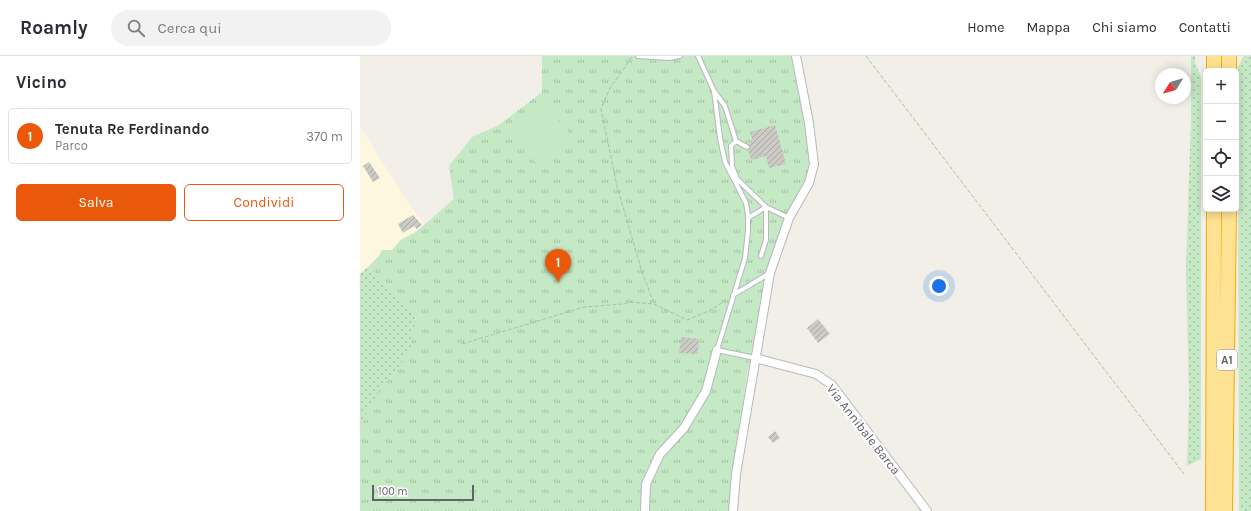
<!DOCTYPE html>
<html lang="it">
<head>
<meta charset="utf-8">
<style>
  :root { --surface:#fff; --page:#f2f2f3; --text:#2b2b33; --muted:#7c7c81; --line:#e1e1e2; --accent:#ea580c }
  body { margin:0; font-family:Karla,sans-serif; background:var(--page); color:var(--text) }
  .controls { position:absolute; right:12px; top:12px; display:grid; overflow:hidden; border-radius:6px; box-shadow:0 2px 10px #0003 }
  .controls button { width:36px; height:36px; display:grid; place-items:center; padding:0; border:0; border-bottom:1px solid var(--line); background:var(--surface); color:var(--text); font:20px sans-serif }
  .compass { position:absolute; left:795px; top:12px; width:36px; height:36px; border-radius:50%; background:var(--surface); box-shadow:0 2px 10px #0003; rotate:233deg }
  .scale { position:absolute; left:12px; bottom:10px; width:102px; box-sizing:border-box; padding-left:4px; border:2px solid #5f6368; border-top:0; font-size:11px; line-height:14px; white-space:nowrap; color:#5f6368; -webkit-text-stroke:3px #fff; paint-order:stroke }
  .you { position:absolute; left:579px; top:230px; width:14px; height:14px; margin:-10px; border:3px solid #fff; border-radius:50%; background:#1a73e8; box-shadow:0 0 0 6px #1a73e833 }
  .badge { display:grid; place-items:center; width:26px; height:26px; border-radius:50%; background:var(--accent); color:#fff; font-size:13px; font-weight:700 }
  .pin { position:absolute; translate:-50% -33px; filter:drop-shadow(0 1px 2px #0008) }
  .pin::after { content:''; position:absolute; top:21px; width:14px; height:12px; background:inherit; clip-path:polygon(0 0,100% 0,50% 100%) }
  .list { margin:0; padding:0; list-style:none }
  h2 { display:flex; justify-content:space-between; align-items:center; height:52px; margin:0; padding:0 16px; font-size:17px }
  h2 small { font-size:13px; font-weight:400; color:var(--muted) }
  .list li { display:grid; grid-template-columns:26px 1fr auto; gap:12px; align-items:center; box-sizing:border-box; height:56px; margin:0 8px 8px; padding:0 8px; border:1px solid var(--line); border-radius:6px }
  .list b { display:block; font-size:15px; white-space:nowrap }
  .list p { margin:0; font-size:13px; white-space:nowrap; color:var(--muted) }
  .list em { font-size:13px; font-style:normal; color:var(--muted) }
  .actions { display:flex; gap:8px; padding:12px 16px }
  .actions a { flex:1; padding:9px 0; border:1px solid var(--accent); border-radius:6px; text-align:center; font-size:14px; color:var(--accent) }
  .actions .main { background:var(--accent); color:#fff }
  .icon { flex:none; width:22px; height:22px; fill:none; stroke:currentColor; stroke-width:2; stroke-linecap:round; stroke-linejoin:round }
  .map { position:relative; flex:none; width:891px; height:455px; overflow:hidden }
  header { display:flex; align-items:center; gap:24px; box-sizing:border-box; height:56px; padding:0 20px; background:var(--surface); border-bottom:1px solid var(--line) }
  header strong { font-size:19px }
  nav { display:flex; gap:22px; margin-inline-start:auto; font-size:14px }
  .search { width:280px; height:36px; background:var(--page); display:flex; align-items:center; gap:10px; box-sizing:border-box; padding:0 14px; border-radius:22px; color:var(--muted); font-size:15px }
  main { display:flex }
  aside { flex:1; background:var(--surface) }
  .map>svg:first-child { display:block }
  .commercial { fill:#fef7e0 }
  .grass { fill:url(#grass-dots) }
  .park { fill:url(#park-tufts) }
  .pitch { fill:#c5e8c5 }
  .building { fill:url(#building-hatch) }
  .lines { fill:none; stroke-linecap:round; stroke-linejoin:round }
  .service-casing { stroke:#b5b8bc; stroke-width:6 }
  .minor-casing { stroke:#b5b8bc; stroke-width:10 }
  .motorway-casing { stroke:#f9ab00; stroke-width:16 }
  .path { stroke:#9cc7a9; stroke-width:1; stroke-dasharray:4 2; stroke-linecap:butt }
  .service { stroke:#fff; stroke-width:4 }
  .minor { stroke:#fff; stroke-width:8 }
  .motorway { stroke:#fde293; stroke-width:14 }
  .labels { text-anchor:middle; stroke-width:4; stroke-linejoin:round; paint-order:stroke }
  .shield { fill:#fff; stroke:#8f9295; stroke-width:1 }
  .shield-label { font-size:12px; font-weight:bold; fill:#5f6368 }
  .street-label { font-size:13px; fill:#5f6368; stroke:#fff }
</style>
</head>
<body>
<header>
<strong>Roamly</strong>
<div class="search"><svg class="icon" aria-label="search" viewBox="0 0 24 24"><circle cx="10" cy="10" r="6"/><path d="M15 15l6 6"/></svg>Cerca qui</div>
<nav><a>Home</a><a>Mappa</a><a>Chi siamo</a><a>Contatti</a></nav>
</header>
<main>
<aside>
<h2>Vicino<small></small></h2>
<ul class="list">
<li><span class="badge">1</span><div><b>Tenuta Re Ferdinando</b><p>Parco</p></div><em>370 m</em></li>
</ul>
<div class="actions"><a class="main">Salva</a><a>Condividi</a></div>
</aside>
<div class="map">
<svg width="891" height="455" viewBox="0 0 891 455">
  <defs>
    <pattern id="grass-dots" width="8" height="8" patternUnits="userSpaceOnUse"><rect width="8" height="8" fill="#c5e8c5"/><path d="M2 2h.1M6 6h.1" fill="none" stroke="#a3c0a4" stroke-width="1.8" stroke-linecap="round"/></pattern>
    <pattern id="park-tufts" width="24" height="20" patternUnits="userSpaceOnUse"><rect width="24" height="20" fill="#c5e8c5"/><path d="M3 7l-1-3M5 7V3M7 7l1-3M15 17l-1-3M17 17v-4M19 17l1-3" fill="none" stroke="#a3c0a4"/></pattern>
    <pattern id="building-hatch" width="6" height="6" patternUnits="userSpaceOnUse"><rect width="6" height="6" fill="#cccac5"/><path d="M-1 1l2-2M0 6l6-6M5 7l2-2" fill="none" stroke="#a9a8a4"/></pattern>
  </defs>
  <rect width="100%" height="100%" fill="#f1efe8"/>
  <path class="commercial" d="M0 70 45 142 65 169 41 184 32 194H22L19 200 0 218Z"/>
  <path class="grass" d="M831 0H835V6L841 22V403L827 410 829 342 826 211 831 64Z
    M884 0H891V455H879L878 10Z
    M9 210 53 255C61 274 49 302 35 317 31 321 26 325 23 330 14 344 6 358 0 373V218Z"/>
  <path class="park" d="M182 0H433L451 102 450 117 429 155 394 286 387 318 369 455H0V373L8 353 23 329 36 316 50 293 56 263 53 255 9 210 19 200 22 194H32L41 184 56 176 94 143 89 110 112 81 139 69 182 36Z"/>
  <path class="pitch" d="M185 48 212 80 178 109 151 76Z"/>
  <path class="building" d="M415 69 426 108 409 112 406 100 391 104 388 94 390 91 388 88 393 86 390 76Z
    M9 106 20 122 13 126 3 110Z
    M53 159 62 169 57 173 54 170 43 177 38 168Z
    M458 263 470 278 458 287 447 272Z
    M321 281 339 283 338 298 319 297Z
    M415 375 420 382 413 387 408 381Z"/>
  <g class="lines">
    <defs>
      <path id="service" d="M278 0 309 2 320 0
        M338 0 354 35 360 82 365 106 386 147 388 159V175L385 202 357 294 395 302
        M354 35 365 50 376 85 371 90 372 110 377 123 406 151V184L401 200
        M376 85 387 91
        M388 162 406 151 429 162
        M373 239 410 217"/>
      <path id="minor" d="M395 302 456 318 472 329 567 455
        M285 455 286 428 300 398 324 372 346 335 357 294
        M373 455 376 418 410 217 429 162 449 127 454 108 449 67 436 0"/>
      <path id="motorway" d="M869 0V15
        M854 15V0
        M853 455 854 153
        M865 455 869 153"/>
    </defs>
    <use href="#service" class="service-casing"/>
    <use href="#minor" class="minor-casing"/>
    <use href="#motorway" class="motorway-casing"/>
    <path class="path" d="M506 0 824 418
      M272 1 250 32 241 53 257 130 282 216 294 247
      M102 288 224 251 263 248 270 246 294 248 327 264 349 255 366 244"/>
    <use href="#service" class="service"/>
    <use href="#minor" class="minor"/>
    <use href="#motorway" class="motorway"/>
  </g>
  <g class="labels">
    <rect class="shield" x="857" y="294" width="20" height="20" rx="3"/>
    <g class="shield-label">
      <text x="867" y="308">A1</text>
    </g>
    <g class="street-label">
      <text transform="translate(504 373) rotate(52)" y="5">Via Annibale Barca</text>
    </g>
  </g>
</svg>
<div class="controls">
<button>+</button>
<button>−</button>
<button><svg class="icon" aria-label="locate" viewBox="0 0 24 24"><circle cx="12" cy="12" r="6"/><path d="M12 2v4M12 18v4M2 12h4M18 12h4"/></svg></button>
<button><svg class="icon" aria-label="layers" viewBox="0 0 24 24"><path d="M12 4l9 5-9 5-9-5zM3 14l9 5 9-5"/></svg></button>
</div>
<svg class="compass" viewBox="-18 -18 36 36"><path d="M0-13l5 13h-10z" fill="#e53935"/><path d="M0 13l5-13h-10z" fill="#7c7c81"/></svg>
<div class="scale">100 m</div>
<div class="you"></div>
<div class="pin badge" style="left:198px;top:226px">1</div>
</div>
</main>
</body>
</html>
